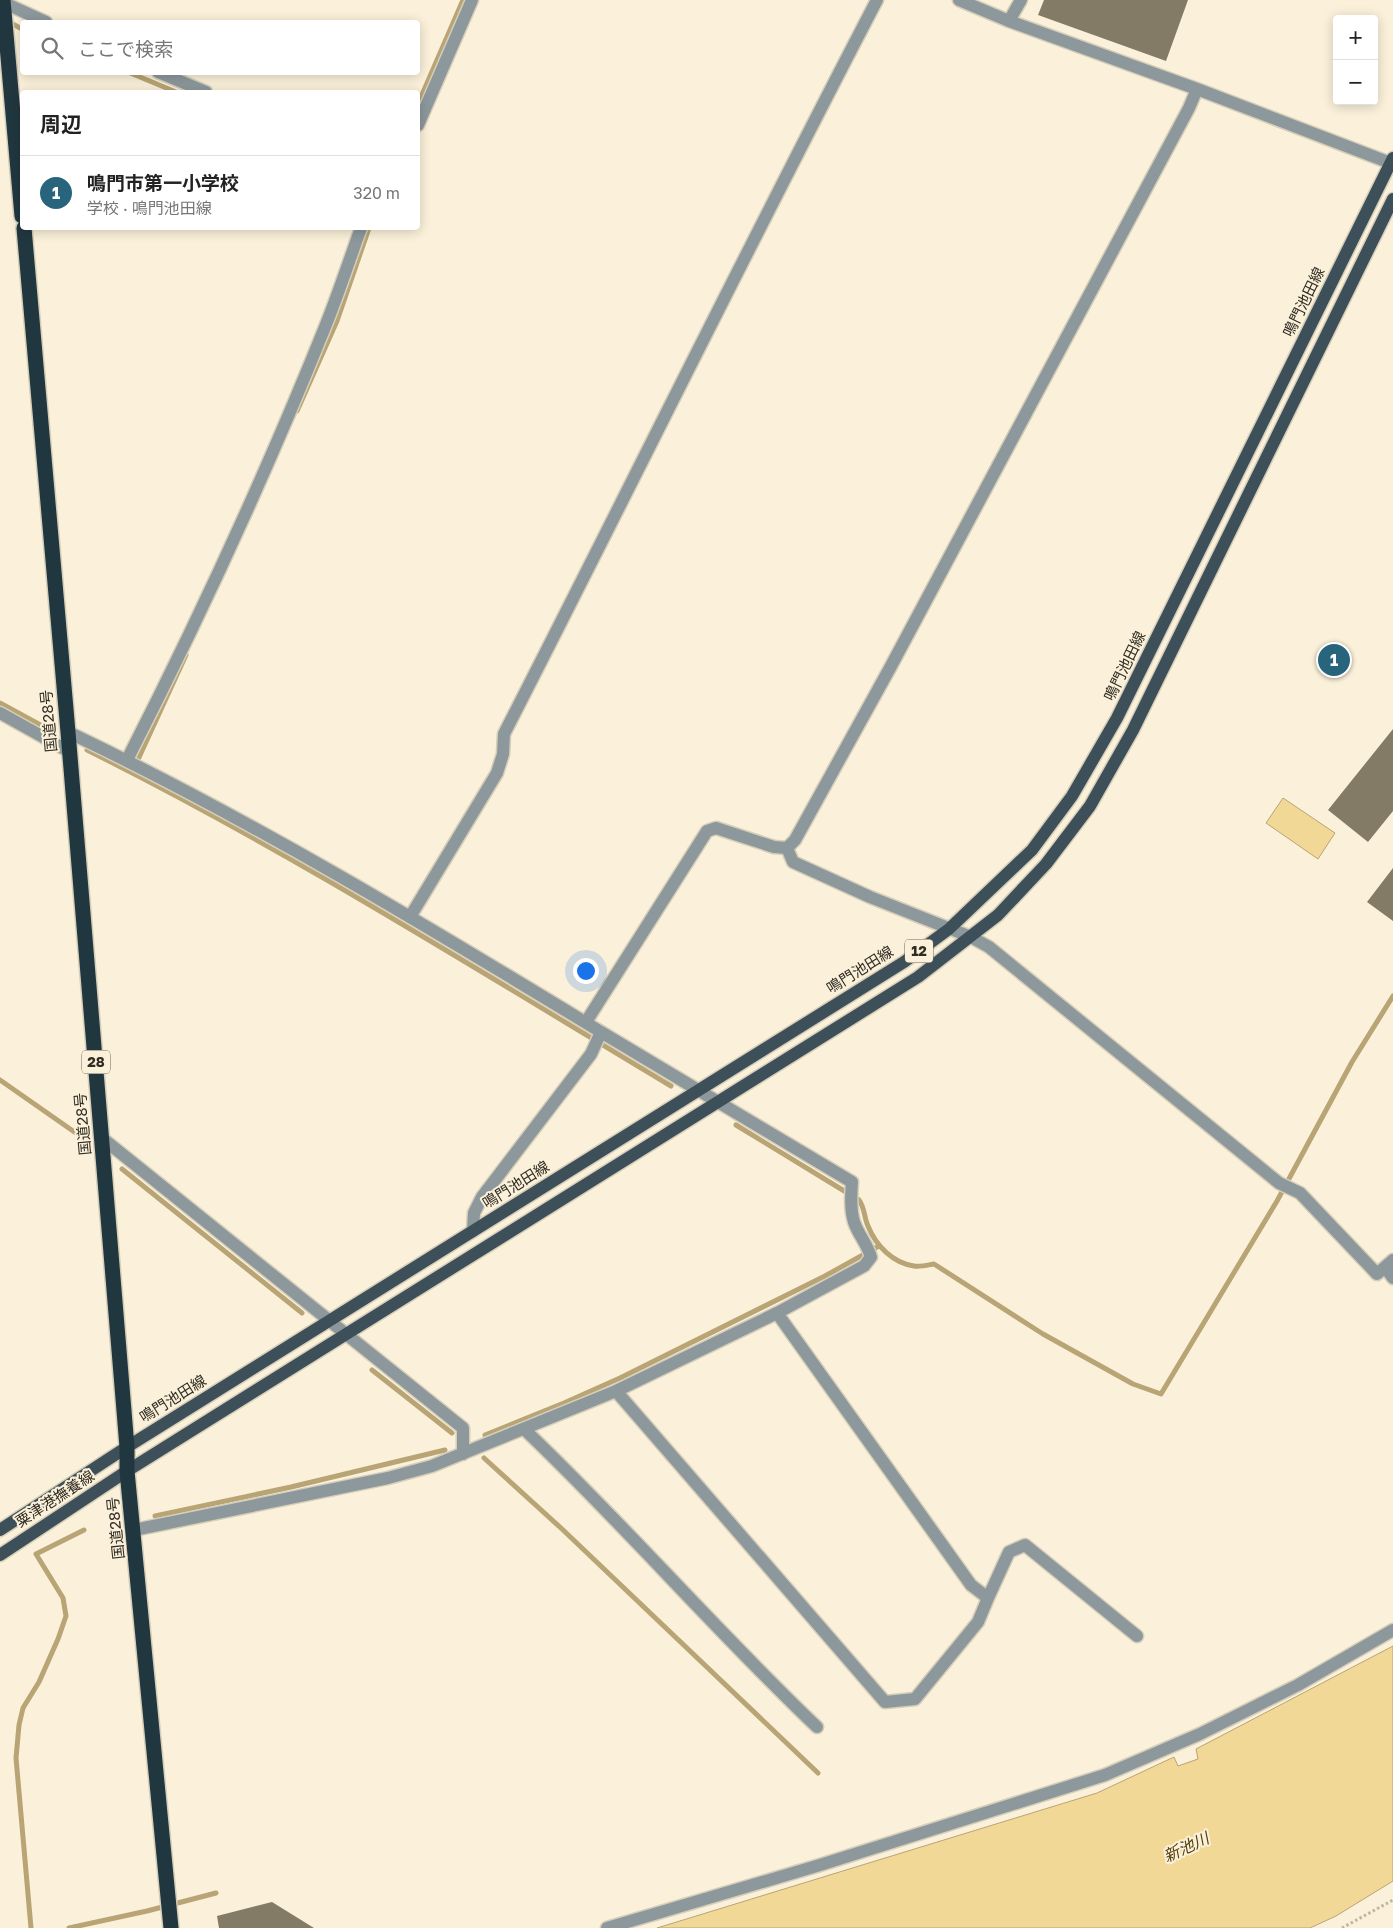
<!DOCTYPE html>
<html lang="ja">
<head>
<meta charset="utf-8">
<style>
  :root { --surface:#fff; --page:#f6f6f6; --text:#222; --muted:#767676; --line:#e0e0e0; --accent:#28657c }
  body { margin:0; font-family:"Golos Text","Noto Sans JP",sans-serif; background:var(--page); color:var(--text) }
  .controls { position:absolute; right:15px; top:15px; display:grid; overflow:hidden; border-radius:5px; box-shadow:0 2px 12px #0003 }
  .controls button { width:45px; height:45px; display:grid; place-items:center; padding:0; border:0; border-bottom:1px solid var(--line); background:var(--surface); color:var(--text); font:25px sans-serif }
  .you { position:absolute; left:585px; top:970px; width:18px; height:18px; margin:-12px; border:4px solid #fff; border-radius:50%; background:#1a73e8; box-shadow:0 0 0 8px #1a73e833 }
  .badge { display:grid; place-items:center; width:32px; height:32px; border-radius:50%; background:var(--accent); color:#fff; font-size:16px; font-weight:700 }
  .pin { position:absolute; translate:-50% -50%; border:2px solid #fff; box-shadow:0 1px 5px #0006 }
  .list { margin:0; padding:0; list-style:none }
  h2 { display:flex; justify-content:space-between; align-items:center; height:65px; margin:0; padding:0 20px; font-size:21px }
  h2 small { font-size:16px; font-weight:400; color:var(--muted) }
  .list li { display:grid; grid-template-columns:32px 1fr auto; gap:15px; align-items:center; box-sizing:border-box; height:75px; padding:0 20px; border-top:1px solid var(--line) }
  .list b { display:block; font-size:19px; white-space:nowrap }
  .list p { margin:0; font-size:16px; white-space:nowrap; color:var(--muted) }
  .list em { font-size:16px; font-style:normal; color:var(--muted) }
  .icon { flex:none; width:28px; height:28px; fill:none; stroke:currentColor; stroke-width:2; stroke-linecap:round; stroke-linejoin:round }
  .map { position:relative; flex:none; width:1393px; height:1928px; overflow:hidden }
  .search { position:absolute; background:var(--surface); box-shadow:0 2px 12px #0003; left:20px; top:20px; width:400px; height:55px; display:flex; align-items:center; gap:12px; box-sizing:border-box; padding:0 18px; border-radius:5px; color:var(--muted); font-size:19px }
  .panel { position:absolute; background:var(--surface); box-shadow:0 2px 12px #0003; left:20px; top:90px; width:400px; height:140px; border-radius:5px }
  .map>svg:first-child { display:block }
  .water { fill:#f2d897; stroke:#b8a474 }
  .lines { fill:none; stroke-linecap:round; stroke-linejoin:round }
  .stream { stroke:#b8a474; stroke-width:5 }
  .building { fill:#847b66 }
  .minor-casing { stroke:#d6ceb9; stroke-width:15 }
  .major-casing { stroke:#d6ceb9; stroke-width:15 }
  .highway-casing { stroke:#d6ceb9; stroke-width:18 }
  .path { stroke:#beb6a3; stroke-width:3; stroke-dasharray:2.5 2.5; stroke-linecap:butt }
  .minor { stroke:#8d989d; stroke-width:12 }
  .major { stroke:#3d4f58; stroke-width:12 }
  .highway { stroke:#213740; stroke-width:15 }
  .labels { text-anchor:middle; stroke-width:4; stroke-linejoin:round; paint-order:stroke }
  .shield { fill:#fbf1da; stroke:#6d675a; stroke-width:1 }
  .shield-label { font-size:14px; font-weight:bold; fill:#302c23 }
  .street-label { font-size:15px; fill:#302c23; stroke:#fbf1da }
  .water-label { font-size:16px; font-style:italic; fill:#523f0c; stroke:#fbf1da }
</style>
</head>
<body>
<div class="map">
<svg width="1393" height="1928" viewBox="0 0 1393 1928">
  <rect width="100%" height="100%" fill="#fbf1da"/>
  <path class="water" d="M1283 798 1335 833 1318 859 1266 823Z
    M1393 1646V1881L1336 1916 1310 1928H657L1097 1793 1174 1757 1178 1766 1198 1759 1196 1749Z"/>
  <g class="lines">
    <path class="stream" d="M7 21 22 29
      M128 72 176 92
      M418 104 463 0
      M297 411 337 321 369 228
      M0 703 46 728
      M87 750C288 850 479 971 671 1086
      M135 766 186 655
      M0 1080 83 1138
      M736 1125 859 1200C865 1208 864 1218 868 1226 876 1246 893 1263 914 1266 920 1267 928 1265 934 1264L1043 1334 1133 1384 1161 1394 1277 1201 1352 1062 1393 996
      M122 1169 302 1313
      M372 1370 452 1433
      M485 1435 564 1403 620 1378 825 1276 879 1246
      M484 1458 562 1529 818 1773
      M155 1516 291 1487 445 1450
      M31 1928 16 1758 19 1725 23 1708 39 1682 58 1639 66 1616 63 1598 36 1554 84 1530
      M69 1928 147 1911 216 1893"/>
  </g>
  <path class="building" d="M1044 0H1188L1166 61 1038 15Z
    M1393 729V811L1368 842 1328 810Z
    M1393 868V921L1367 902Z
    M272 1902 314 1928H219L217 1916Z"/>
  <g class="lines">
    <defs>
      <path id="minor" d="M959 0 1009 21 1197 89 1393 164
        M0 1 46 22
        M1009 21 1021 0
        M158 72 206 92
        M418 125 472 0
        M0 713 70 752
        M68 732C252 820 427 926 601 1032L591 1054 482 1197 474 1213 473 1231
        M127 760C199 619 266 474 325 327 338 295 349 261 361 228
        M787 848 795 840 890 668 1189 108 1197 89
        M787 848 793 862 870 897 971 937 989 947 1279 1183 1300 1193 1377 1274 1393 1260
        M410 917 497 773 503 754 504 734C629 490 750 243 877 0
        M586 1022 707 831 716 828 774 847 787 848
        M601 1032 852 1182C851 1195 850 1209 854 1222 858 1234 867 1244 871 1257L864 1266 777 1313 616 1391
        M102 1138 463 1428V1454
        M1385 1267 1393 1278
        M777 1313 971 1585 988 1598 1009 1552 1025 1545 1137 1636
        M524 1429C625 1525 716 1631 817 1727
        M134 1530 388 1478 432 1466 616 1391 885 1702 915 1699 978 1622 988 1598
        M607 1928 820 1865 1105 1775 1200 1734 1298 1685 1393 1630"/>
      <path id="major" d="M0 1530 127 1447 904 962 949 929 1032 850 1072 796 1117 718 1393 158
        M0 1555 127 1471 918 977 998 915 1046 864 1090 806 1133 730 1393 199"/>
      <path id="highway" d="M3 0 22 216
        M24 228 68 732 127 1447V1471L171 1928"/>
    </defs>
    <use href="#minor" class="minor-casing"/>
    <use href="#major" class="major-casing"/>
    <use href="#highway" class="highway-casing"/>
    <path class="path" d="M1342 1928 1393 1900"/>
    <use href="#minor" class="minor"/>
    <use href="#major" class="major"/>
    <use href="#highway" class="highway"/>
  </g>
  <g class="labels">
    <g class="shield">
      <rect x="905" y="939.5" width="28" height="23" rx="4"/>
      <rect x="82" y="1050.5" width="28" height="23" rx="4"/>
    </g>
    <g class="shield-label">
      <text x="919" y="956">12</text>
      <text x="96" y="1067">28</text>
    </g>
    <g class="street-label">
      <text transform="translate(1304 302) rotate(-64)" y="5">鳴門池田線</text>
      <text transform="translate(1125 666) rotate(-64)" y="5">鳴門池田線</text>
      <text transform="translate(49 721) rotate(-95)" y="5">国道28号</text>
      <text transform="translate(860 970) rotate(-32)" y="5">鳴門池田線</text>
      <text transform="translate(83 1124) rotate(-95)" y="5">国道28号</text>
      <text transform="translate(516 1185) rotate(-32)" y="5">鳴門池田線</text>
      <text transform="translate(173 1399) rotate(-32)" y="5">鳴門池田線</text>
      <text transform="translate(55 1499) rotate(-33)" y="5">粟津港撫養線</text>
      <text transform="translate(116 1528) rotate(-96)" y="5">国道28号</text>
    </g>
    <g class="water-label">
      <text transform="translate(1186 1847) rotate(-25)" y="6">新池川</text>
    </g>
  </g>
</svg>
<div class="controls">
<button>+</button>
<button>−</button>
</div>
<div class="you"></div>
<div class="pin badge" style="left:1334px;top:660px">1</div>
<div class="search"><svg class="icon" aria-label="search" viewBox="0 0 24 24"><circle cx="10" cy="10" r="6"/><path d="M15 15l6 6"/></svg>ここで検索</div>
<section class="panel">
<h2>周辺<small></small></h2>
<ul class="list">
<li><span class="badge">1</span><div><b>鳴門市第一小学校</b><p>学校 · 鳴門池田線</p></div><em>320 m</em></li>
</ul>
</section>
</div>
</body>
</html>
